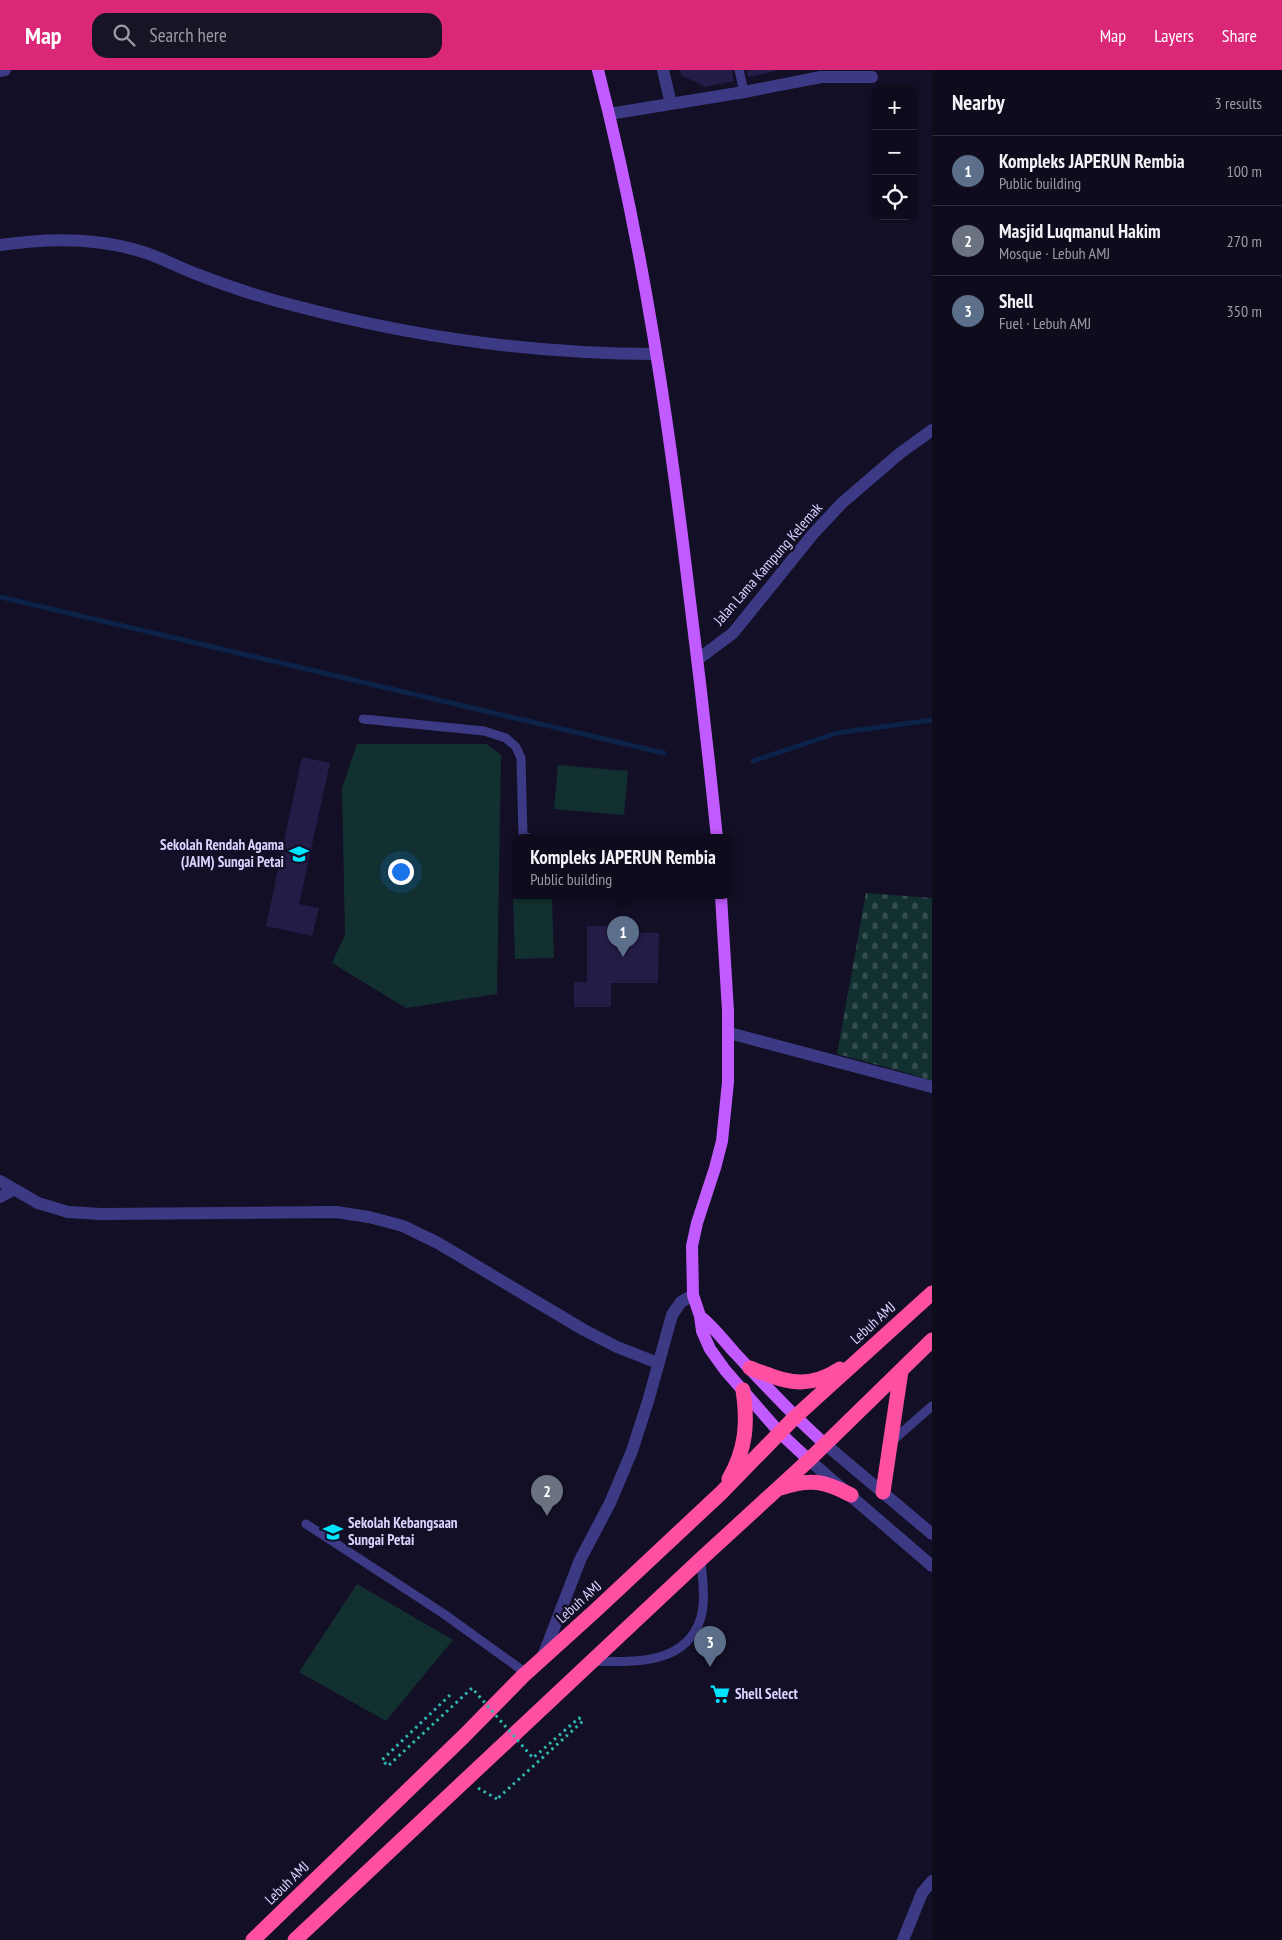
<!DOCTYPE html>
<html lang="en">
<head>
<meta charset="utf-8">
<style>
  :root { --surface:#0e0b1c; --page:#171425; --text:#f1f3f6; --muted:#9b9ba3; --line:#2e2b3b; --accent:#db2777 }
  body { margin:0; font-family:"PT Sans Narrow",sans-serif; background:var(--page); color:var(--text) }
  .controls { position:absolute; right:15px; top:15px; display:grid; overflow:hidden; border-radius:10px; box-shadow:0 1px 4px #0004 }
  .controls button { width:45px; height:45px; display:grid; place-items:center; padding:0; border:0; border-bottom:1px solid var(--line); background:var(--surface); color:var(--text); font:25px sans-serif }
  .you { position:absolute; left:400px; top:801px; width:18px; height:18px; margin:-12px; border:4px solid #fff; border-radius:50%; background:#1a73e8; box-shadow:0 0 0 8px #1a73e833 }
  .badge { display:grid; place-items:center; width:32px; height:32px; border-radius:50%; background:var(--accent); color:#fff; font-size:16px; font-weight:700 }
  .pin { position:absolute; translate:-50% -41px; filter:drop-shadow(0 1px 2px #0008) }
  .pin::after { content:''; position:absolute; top:26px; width:18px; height:15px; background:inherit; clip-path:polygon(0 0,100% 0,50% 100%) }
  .popup { position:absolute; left:513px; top:764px; width:220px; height:65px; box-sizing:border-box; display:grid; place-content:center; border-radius:10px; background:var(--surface); filter:drop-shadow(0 1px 4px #0005); font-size:16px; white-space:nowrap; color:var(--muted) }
  .popup b { font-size:19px; color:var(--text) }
  .popup::after { content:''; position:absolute; left:50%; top:100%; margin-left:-10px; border:10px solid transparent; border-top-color:var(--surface) }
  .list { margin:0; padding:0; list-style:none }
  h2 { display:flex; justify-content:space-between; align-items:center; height:65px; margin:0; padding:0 20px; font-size:21px }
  h2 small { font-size:16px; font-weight:400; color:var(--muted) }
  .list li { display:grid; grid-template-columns:32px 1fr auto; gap:15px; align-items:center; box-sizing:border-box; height:70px; padding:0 20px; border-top:1px solid var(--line) }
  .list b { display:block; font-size:19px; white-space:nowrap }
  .list p { margin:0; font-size:16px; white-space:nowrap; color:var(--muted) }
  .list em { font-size:16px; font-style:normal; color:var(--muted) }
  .icon { flex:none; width:28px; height:28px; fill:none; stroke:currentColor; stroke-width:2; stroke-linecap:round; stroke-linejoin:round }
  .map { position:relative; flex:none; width:932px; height:1870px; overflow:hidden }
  header { display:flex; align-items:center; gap:30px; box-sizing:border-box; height:70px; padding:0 25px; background:var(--accent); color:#fff }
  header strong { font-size:24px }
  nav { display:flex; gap:28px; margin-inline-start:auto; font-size:18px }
  .search { width:350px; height:45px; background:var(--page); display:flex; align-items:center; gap:12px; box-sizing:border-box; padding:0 18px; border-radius:15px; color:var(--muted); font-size:19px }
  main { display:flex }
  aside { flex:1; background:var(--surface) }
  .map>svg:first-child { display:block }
  .cemetery { fill:url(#cemetery-stones) }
  .pitch { fill:#12302f }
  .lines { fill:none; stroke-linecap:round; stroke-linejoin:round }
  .stream { stroke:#0c2248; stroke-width:5 }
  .building { fill:#241b47 }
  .path { stroke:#2fb8b0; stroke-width:3; stroke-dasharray:2.5 4; stroke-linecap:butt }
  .lane { stroke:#3d3a85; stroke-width:9 }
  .street { stroke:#3d3a85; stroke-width:12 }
  .primary { stroke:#c25bff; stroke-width:12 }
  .highway { stroke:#ff4fa3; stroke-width:15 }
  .path-bridge { stroke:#2fb8b0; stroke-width:3; stroke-dasharray:2.5 4; stroke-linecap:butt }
  .labels { text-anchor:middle; stroke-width:5; stroke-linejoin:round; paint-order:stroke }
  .street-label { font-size:15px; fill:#d9d4ff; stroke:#130f26 }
  .poi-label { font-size:15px; font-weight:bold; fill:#d9d4ff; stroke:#130f26; text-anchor:start }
</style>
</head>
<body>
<header>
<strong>Map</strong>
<div class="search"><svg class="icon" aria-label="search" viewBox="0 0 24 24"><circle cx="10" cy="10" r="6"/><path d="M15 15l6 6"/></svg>Search here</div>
<nav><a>Map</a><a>Layers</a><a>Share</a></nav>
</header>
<main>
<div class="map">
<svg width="932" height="1870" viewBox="0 0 932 1870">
  <defs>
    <pattern id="cemetery-stones" width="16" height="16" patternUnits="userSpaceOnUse" patternTransform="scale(1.25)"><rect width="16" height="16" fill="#12302f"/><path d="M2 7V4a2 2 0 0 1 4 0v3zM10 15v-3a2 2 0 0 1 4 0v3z" fill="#344d4e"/></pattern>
  </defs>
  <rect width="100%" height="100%" fill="#130f26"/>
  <path class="cemetery" d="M866 823 932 828V1011L914 1005 837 984Z"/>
  <path class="pitch" d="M357 674H487L501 685 497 924 406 938 332 893 345 865 342 718Z
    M558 695 628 701 624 745 554 739Z
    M552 828 554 888 515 889 513 829Z
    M357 1514 453 1570 386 1651 299 1602Z"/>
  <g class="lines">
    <path class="stream" d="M0 527 664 683
      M753 691 837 663 932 650"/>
  </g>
  <path class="building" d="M680 0H732L734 11 705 17 681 5Z
    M747 0H776V1L748 7Z
    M302 687 330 693 299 834 319 838 312 866 266 856Z
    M587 856H638V863H659L658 913H611V937H574V912H587Z"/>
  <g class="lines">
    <path class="path" d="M478 1718 497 1729"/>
    <path class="lane" d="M739 0 744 22
      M363 649 484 661 506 668 516 677 521 688 523 766 530 768
      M891 1372 932 1336
      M306 1454 444 1544 526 1603
      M592 1591C632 1592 687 1596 701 1547 706 1529 702 1507 701 1489"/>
    <path class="street" d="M663 0 671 34
      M0 1 5 0
      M609 44 744 22 821 7H872
      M0 175C47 168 97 167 143 182 162 188 180 198 199 205 230 217 263 228 296 236 413 267 534 284 656 284
      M697 590 733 563 813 464 842 433 899 384 932 360
      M729 963 932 1017
      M0 1111 38 1133 68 1142 101 1144 336 1142 369 1147 403 1156 438 1173 584 1260 617 1277 658 1293
      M0 1127 13 1120
      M825 1374 932 1464
      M809 1390 932 1496
      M542 1589 580 1490 610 1433 632 1381 649 1328 672 1245 681 1232 693 1225
      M903 1870 922 1823 932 1811"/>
    <path class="primary" d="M598 0C643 174 669 353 690 531 700 610 709 689 717 768
      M721 826 728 941V1012L722 1071 715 1098 697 1153 692 1176 693 1225 700 1246 702 1261 710 1279 725 1300 780 1363 809 1390
      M700 1246C714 1257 723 1270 735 1283 764 1314 793 1346 825 1374"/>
    <path class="highway" d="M750 1298C784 1311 806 1321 840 1299
      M729 1409C746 1379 748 1354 743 1320
      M781 1418C810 1408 825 1411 851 1425
      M883 1422 901 1301
      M253 1870 463 1667 523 1606 596 1540 721 1423 795 1347 932 1223
      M295 1870 701 1489 809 1390 932 1270"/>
    <path class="path-bridge" d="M450 1625 382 1690 388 1696 472 1618 533 1688 579 1648 583 1651 497 1729"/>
  </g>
  <defs>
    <symbol id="school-bare" viewBox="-9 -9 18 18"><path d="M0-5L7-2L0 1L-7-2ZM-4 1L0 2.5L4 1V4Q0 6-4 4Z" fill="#00e5ff" stroke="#130f26" stroke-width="2.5" paint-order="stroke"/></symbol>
    <symbol id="supermarket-bare" viewBox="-9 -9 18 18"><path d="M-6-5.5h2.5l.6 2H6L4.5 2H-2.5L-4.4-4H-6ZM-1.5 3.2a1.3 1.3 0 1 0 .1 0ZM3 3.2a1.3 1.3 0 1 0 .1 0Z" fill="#00e5ff" stroke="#130f26" stroke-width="2.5" paint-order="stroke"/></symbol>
  </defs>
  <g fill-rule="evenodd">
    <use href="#school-bare" x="285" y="770" width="28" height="28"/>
    <use href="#school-bare" x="319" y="1448" width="28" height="28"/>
    <use href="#supermarket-bare" x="706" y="1610" width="28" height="28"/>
  </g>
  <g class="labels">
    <g class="street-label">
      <text transform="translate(768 494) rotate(-49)" y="5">Jalan Lama Kampung Kelemak</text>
      <text transform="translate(873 1253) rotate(-42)" y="5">Lebuh AMJ</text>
      <text transform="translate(579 1532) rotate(-42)" y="5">Lebuh AMJ</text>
      <text transform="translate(287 1813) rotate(-44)" y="5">Lebuh AMJ</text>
    </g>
    <g class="poi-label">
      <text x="284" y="780" text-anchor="end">Sekolah Rendah Agama<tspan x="284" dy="17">(JAIM) Sungai Petai</tspan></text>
      <text x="348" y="1458">Sekolah Kebangsaan<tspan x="348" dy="17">Sungai Petai</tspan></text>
      <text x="735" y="1629">Shell Select</text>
    </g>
  </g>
</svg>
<div class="controls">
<button>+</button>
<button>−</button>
<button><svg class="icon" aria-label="locate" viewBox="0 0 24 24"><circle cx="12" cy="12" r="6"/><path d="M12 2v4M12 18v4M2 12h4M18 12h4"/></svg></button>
</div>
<div class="you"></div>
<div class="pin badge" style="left:623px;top:887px;background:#5c6f8a">1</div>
<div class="popup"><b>Kompleks JAPERUN Rembia</b>Public building</div>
<div class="pin badge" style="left:547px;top:1446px;background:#6b7280">2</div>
<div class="pin badge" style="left:710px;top:1597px;background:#5c6f8a">3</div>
</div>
<aside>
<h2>Nearby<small>3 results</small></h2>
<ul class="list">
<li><span class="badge" style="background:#5c6f8a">1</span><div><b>Kompleks JAPERUN Rembia</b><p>Public building</p></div><em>100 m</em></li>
<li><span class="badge" style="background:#6b7280">2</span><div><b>Masjid Luqmanul Hakim</b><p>Mosque · Lebuh AMJ</p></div><em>270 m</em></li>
<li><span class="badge" style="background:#5c6f8a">3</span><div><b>Shell</b><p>Fuel · Lebuh AMJ</p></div><em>350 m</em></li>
</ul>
</aside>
</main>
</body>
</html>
